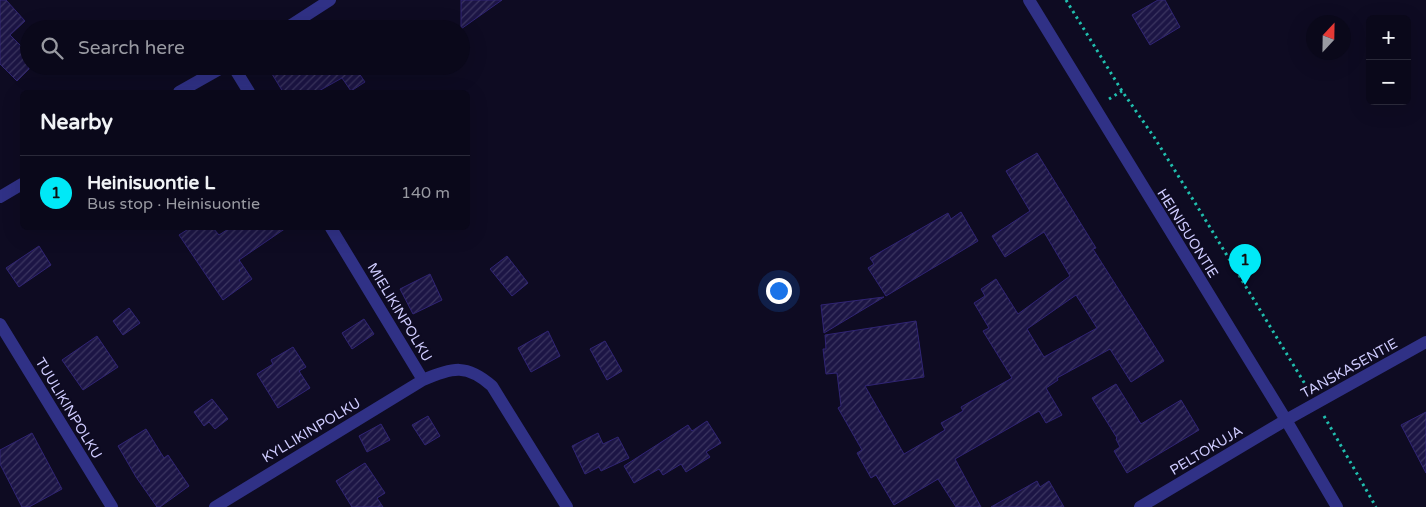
<!DOCTYPE html>
<html lang="en">
<head>
<meta charset="utf-8">
<style>
  :root { --surface:#0a081a; --page:#181627; --text:#f1f3f6; --muted:#999aa2; --line:#2a2939; --accent:#00e9f7 }
  body { margin:0; font-family:"Varela Round",sans-serif; background:var(--page); color:var(--text) }
  .controls { position:absolute; right:15px; top:15px; display:grid; overflow:hidden; border-radius:8px; box-shadow:0 5px 20px #0002 }
  .controls button { width:45px; height:45px; display:grid; place-items:center; padding:0; border:0; border-bottom:1px solid var(--line); background:var(--surface); color:var(--text); font:25px sans-serif }
  .compass { position:absolute; left:1306px; top:15px; width:45px; height:45px; border-radius:50%; background:var(--surface); box-shadow:0 5px 20px #0002; rotate:22deg }
  .you { position:absolute; left:778px; top:290px; width:18px; height:18px; margin:-12px; border:4px solid #fff; border-radius:50%; background:#1a73e8; box-shadow:0 0 0 8px #1a73e833 }
  .badge { display:grid; place-items:center; width:32px; height:32px; border-radius:50%; background:var(--accent); color:#111; font-size:16px; font-weight:700 }
  .pin { position:absolute; translate:-50% -41px; filter:drop-shadow(0 1px 2px #0008) }
  .pin::after { content:''; position:absolute; top:26px; width:18px; height:15px; background:inherit; clip-path:polygon(0 0,100% 0,50% 100%) }
  .list { margin:0; padding:0; list-style:none }
  h2 { display:flex; justify-content:space-between; align-items:center; height:65px; margin:0; padding:0 20px; font-size:21px }
  h2 small { font-size:16px; font-weight:400; color:var(--muted) }
  .list li { display:grid; grid-template-columns:32px 1fr auto; gap:15px; align-items:center; box-sizing:border-box; height:75px; padding:0 20px; border-top:1px solid var(--line) }
  .list b { display:block; font-size:19px; white-space:nowrap }
  .list p { margin:0; font-size:16px; white-space:nowrap; color:var(--muted) }
  .list em { font-size:16px; font-style:normal; color:var(--muted) }
  .icon { flex:none; width:28px; height:28px; fill:none; stroke:currentColor; stroke-width:2; stroke-linecap:round; stroke-linejoin:round }
  .map { position:relative; flex:none; width:1426px; height:507px; overflow:hidden }
  .search { position:absolute; background:var(--surface); box-shadow:0 5px 20px #0002; left:20px; top:20px; width:450px; height:55px; display:flex; align-items:center; gap:12px; box-sizing:border-box; padding:0 18px; border-radius:28px; color:var(--muted); font-size:19px }
  .panel { position:absolute; background:var(--surface); box-shadow:0 5px 20px #0002; left:20px; top:90px; width:450px; height:140px; border-radius:8px }
  .map>svg:first-child { display:block }
  .building { fill:url(#building-hatch); stroke:#302474; fill-rule:evenodd }
  .lines { fill:none; stroke-linecap:round; stroke-linejoin:round }
  .path { stroke:#20beae; stroke-width:3; stroke-dasharray:2.5 4; stroke-linecap:butt }
  .minor { stroke:#303186; stroke-width:12 }
  .labels { text-anchor:middle; stroke-width:4; stroke-linejoin:round; paint-order:stroke }
  .street-label { font-size:14px; fill:#cfccff; stroke:#0e0b22 }
</style>
</head>
<body>
<div class="map">
<svg width="1426" height="507" viewBox="0 0 1426 507">
  <defs>
    <pattern id="building-hatch" width="6" height="6" patternUnits="userSpaceOnUse" patternTransform="scale(1.25)"><rect width="6" height="6" fill="#1c1545"/><path d="M-1 1l2-2M0 6l6-6M5 7l2-2" fill="none" stroke="#3c3661"/></pattern>
  </defs>
  <rect width="100%" height="100%" fill="#0e0b22"/>
  <path class="building" d="M0 0H6L25 21 10 35 29 54V69L17 81 0 64Z
    M461 0H502L461 29Z
    M1158 0H1165L1180 27 1150 45 1132 15Z
    M285 66H361L356 69 365 82 351 91 342 78 317 92H283L272 74Z
    M1037 153 1096 248 1093 249 1164 361 1131 382 1110 349 1057 378 1058 380 1046 388 1062 415 1046 423 1039 411 955 459 981 507H956L938 479 894 505 876 475 871 478 857 453 862 450 838 408 841 406 837 373 826 374 823 349H826L825 335 916 321 924 377 865 386 904 454 945 430 941 423 963 411 961 407 1012 378 983 331 989 328 974 303 985 296 981 289 996 279 1018 314 1070 276 1044 232 1005 257 992 236 1030 211 1006 171ZM1076 295 1097 328 1044 357 1027 329Z
    M961 212 978 241 886 296 868 268 874 264 870 258 948 213 951 219Z
    M190 228H213L219 235 230 228H286L239 260 252 279 223 300 179 235Z
    M39 246 51 265 19 287 6 268Z
    M507 256 528 283 512 296 490 269Z
    M430 274 442 300 413 314 400 289Z
    M884 297 824 333 821 305Z
    M129 308 140 323 123 335 113 321Z
    M364 319 374 334 352 349 342 333Z
    M548 331 560 356 531 372 518 348Z
    M97 336 118 367 83 390 62 360Z
    M605 341 622 371 607 380 590 349Z
    M293 347 306 367 299 371 310 388 278 408 257 374 273 364 271 360Z
    M1116 384 1141 424 1181 400 1199 430 1127 473 1114 451 1120 447 1116 439 1117 438 1092 398Z
    M212 399 228 419 215 429 209 422 204 426 194 412Z
    M1426 412V473L1401 425Z
    M428 416 440 436 425 445 412 425Z
    M707 421 721 443 706 452 710 457 686 472 681 464 663 475 659 469 634 483 624 466 688 425 692 431Z
    M381 424 390 440 367 452 359 436Z
    M146 429 164 458 168 455 189 486 160 507H157L136 477 118 446Z
    M32 433 62 489 29 507H22L0 464V450Z
    M598 433 603 444 618 437 629 458 601 471 599 467 585 474 572 446Z
    M365 463 385 493 377 498 383 507H352L336 481Z
    M1037 481 1040 487 1049 481 1064 507H991Z"/>
  <g class="lines">
    <path class="path" d="M1066 0 1122 91 1154 137 1197 206 1308 389
      M1109 99 1122 91
      M1324 416 1376 507"/>
    <path class="minor" d="M1029 0 1286 420 1337 507
      M285 29 330 0
      M233 66 249 92
      M179 92 225 66
      M0 197 22 184
      M331 228 423 380C453 367 467 364 492 386L567 507
      M0 324 112 507
      M215 507 423 380
      M1140 507 1286 420 1426 342"/>
  </g>
  <g class="labels">
    <g class="street-label">
      <text transform="translate(1188 233) rotate(58)" y="5">HEINISUONTIE</text>
      <text transform="translate(400 312) rotate(59)" y="5">MIELIKINPOLKU</text>
      <text transform="translate(1349 368) rotate(-29)" y="5">TANSKASENTIE</text>
      <text transform="translate(69 408) rotate(59)" y="5">TUULIKINPOLKU</text>
      <text transform="translate(311 430) rotate(-31)" y="5">KYLLIKINPOLKU</text>
      <text transform="translate(1206 450) rotate(-31)" y="5">PELTOKUJA</text>
    </g>
  </g>
</svg>
<div class="controls">
<button>+</button>
<button>−</button>
</div>
<svg class="compass" viewBox="-18 -18 36 36"><path d="M0-13l5 13h-10z" fill="#e53935"/><path d="M0 13l5-13h-10z" fill="#999aa2"/></svg>
<div class="you"></div>
<div class="pin badge" style="left:1245px;top:285px">1</div>
<div class="search"><svg class="icon" aria-label="search" viewBox="0 0 24 24"><circle cx="10" cy="10" r="6"/><path d="M15 15l6 6"/></svg>Search here</div>
<section class="panel">
<h2>Nearby<small></small></h2>
<ul class="list">
<li><span class="badge">1</span><div><b>Heinisuontie L</b><p>Bus stop · Heinisuontie</p></div><em>140 m</em></li>
</ul>
</section>
</div>
</body>
</html>
